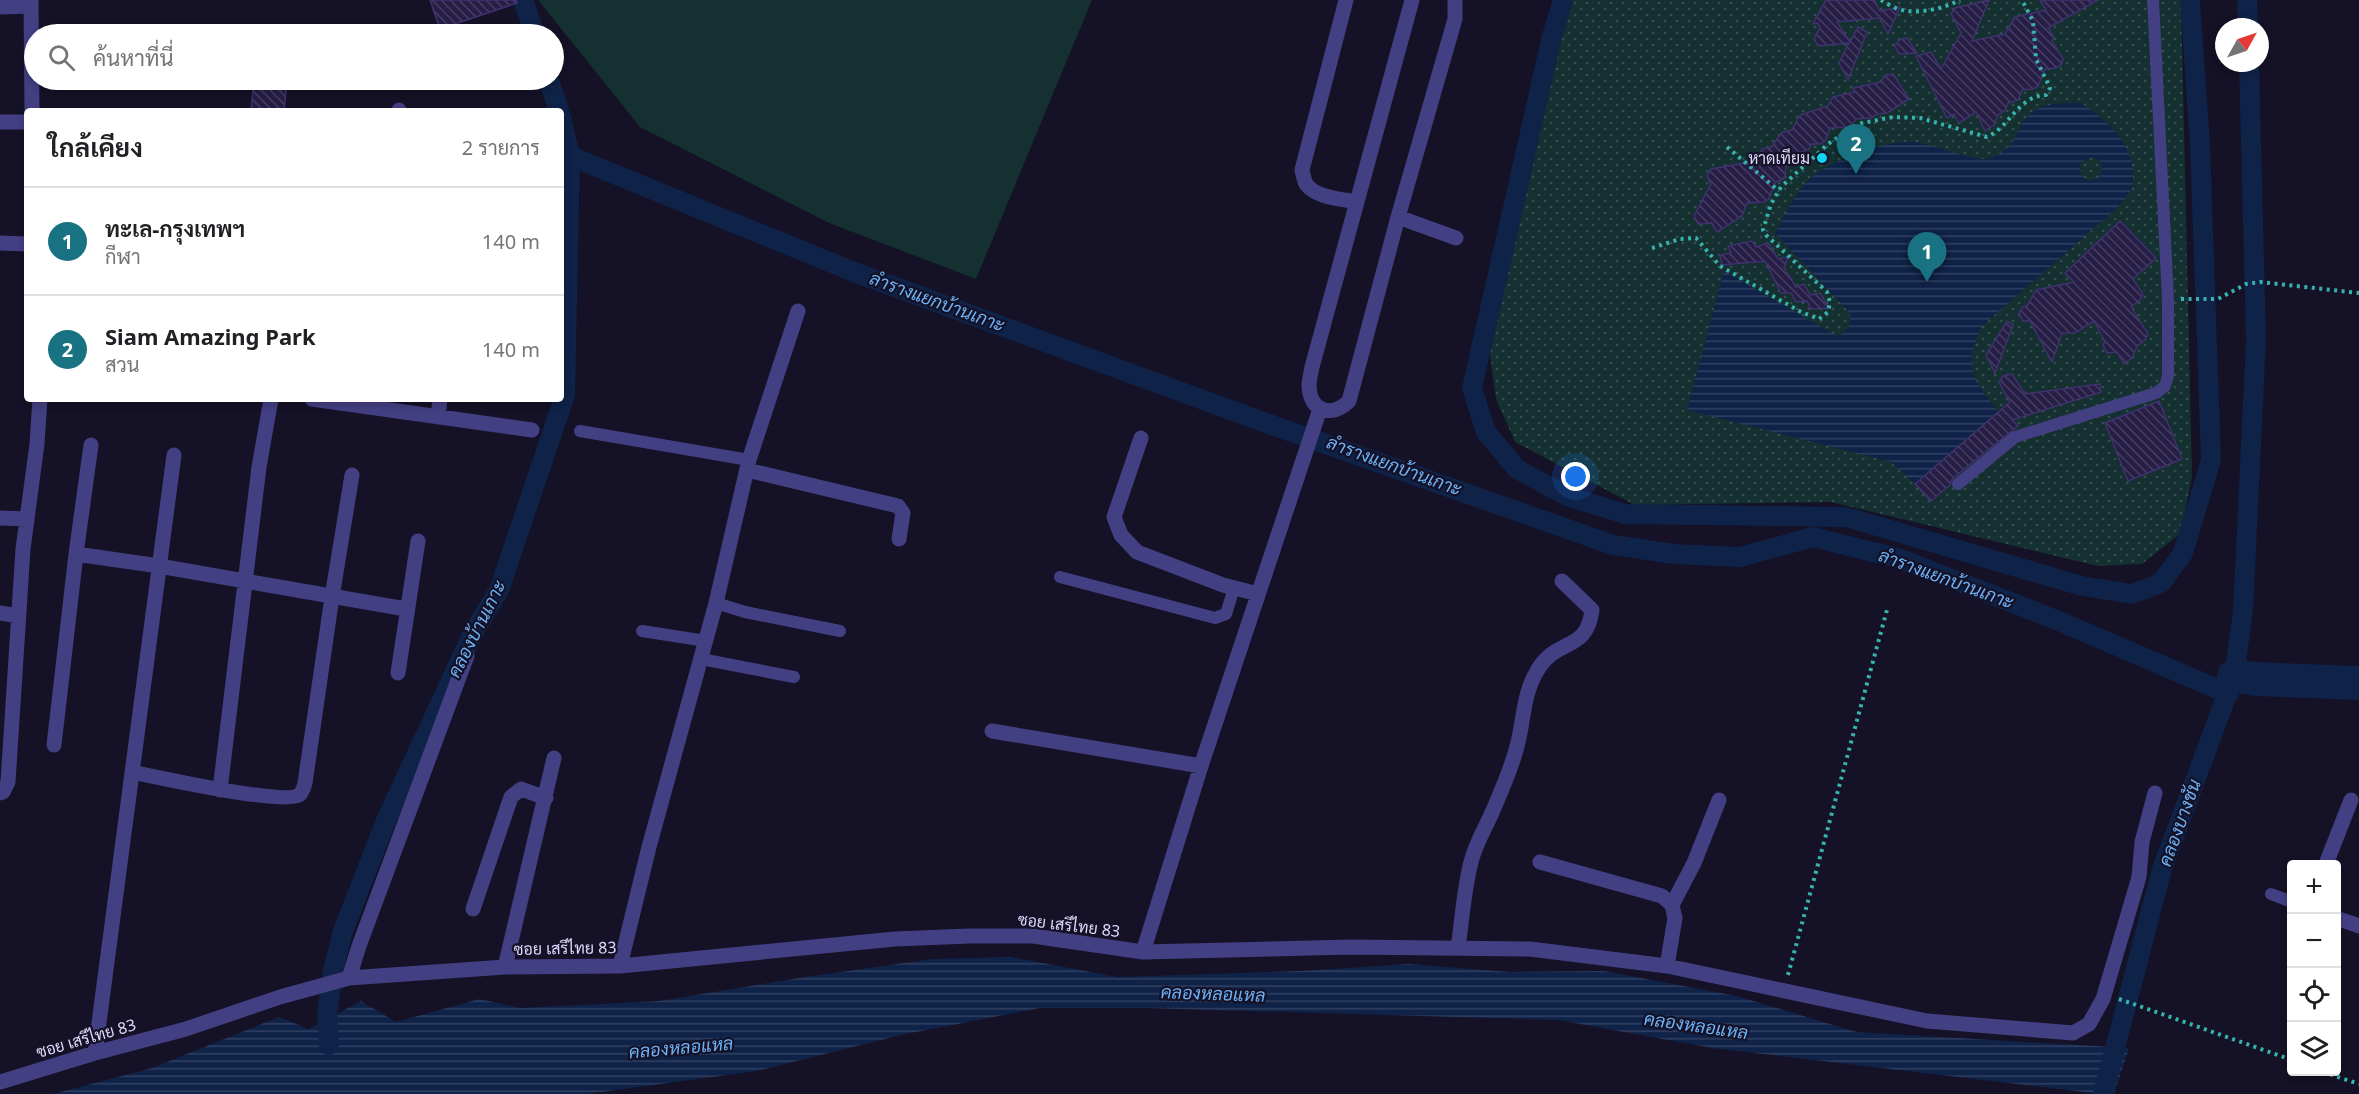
<!DOCTYPE html>
<html lang="th">
<head>
<meta charset="utf-8">
<style>
  :root { --surface:#fff; --page:#f6f6f6; --text:#202124; --muted:#757577; --line:#e0e0e0; --accent:#187281 }
  body { margin:0; font-family:"Noto Sans",Sarabun,sans-serif; background:var(--page); color:var(--text) }
  .controls { position:absolute; right:18px; bottom:18px; display:grid; overflow:hidden; border-radius:6px; box-shadow:0 3px 9px #0003 }
  .controls button { width:54px; height:54px; display:grid; place-items:center; padding:0; border:0; border-bottom:2px solid var(--line); background:var(--surface); color:var(--text); font:30px sans-serif }
  .compass { position:absolute; left:2215px; top:18px; width:54px; height:54px; border-radius:50%; background:var(--surface); box-shadow:0 3px 9px #0003; rotate:50deg }
  .you { position:absolute; left:1576px; top:477px; width:21px; height:21px; margin:-15px; border:4px solid #fff; border-radius:50%; background:#1a73e8; box-shadow:0 0 0 9px #1a73e833 }
  .badge { display:grid; place-items:center; width:39px; height:39px; border-radius:50%; background:var(--accent); color:#fff; font-size:20px; font-weight:700 }
  .pin { position:absolute; translate:-50% -50px; filter:drop-shadow(0 2px 3px #0008) }
  .pin::after { content:''; position:absolute; top:32px; width:21px; height:18px; background:inherit; clip-path:polygon(0 0,100% 0,50% 100%) }
  .list { margin:0; padding:0; list-style:none }
  h2 { display:flex; justify-content:space-between; align-items:center; height:78px; margin:0; padding:0 24px; font-size:26px }
  h2 small { font-size:20px; font-weight:400; color:var(--muted) }
  .list li { display:grid; grid-template-columns:39px 1fr auto; gap:18px; align-items:center; box-sizing:border-box; height:108px; padding:0 24px; border-top:2px solid var(--line) }
  .list b { display:block; font-size:22px; white-space:nowrap }
  .list p { margin:0; font-size:20px; white-space:nowrap; color:var(--muted) }
  .list em { font-size:20px; font-style:normal; color:var(--muted) }
  .icon { flex:none; width:33px; height:33px; fill:none; stroke:currentColor; stroke-width:2; stroke-linecap:round; stroke-linejoin:round }
  .map { position:relative; flex:none; width:2359px; height:1094px; overflow:hidden }
  .search { position:absolute; background:var(--surface); box-shadow:0 3px 9px #0003; left:24px; top:24px; width:540px; height:66px; display:flex; align-items:center; gap:15px; box-sizing:border-box; padding:0 21px; border-radius:33px; color:var(--muted); font-size:22px }
  .panel { position:absolute; background:var(--surface); box-shadow:0 3px 9px #0003; left:24px; top:108px; width:540px; height:294px; border-radius:6px }
  .map>svg:first-child { display:block }
  .green { fill:#143030 }
  .park { fill:url(#park-dots) }
  .water { fill:url(#water-rules); fill-rule:evenodd }
  .lines { fill:none; stroke-linecap:round; stroke-linejoin:round }
  .canal { stroke:#0f2247; stroke-width:20 }
  .river { stroke:#0f2247; stroke-width:34 }
  .building { fill:url(#building-back-hatch); stroke:#403171; stroke-width:1.5 }
  .path { stroke:#37b3af; stroke-width:4; stroke-dasharray:3 4.5; stroke-linecap:butt }
  .lane { stroke:#433f83; stroke-width:12 }
  .street { stroke:#433f83; stroke-width:15 }
  .poi-dot { fill:#0fd4f2; stroke:#151126; stroke-width:2 }
  .labels { text-anchor:middle; stroke-width:4.5; stroke-linejoin:round; paint-order:stroke }
  .poi-label { font-size:16px; fill:#ded8fd; stroke:#151126; text-anchor:end }
  .street-label { font-size:16px; fill:#ded8fd; stroke:#151126 }
  .water-label { font-size:18px; font-style:italic; fill:#6cb2f7; stroke:#151126 }
</style>
</head>
<body>
<div class="map">
<svg width="2359" height="1094" viewBox="0 0 2359 1094">
  <defs>
    <pattern id="park-dots" width="8" height="8" patternUnits="userSpaceOnUse" patternTransform="scale(1.5)"><rect width="8" height="8" fill="#143030"/><path d="M2 2h.1M6 6h.1" fill="none" stroke="#364d4f" stroke-width="1.8" stroke-linecap="round"/></pattern>
    <pattern id="water-rules" width="6" height="5" patternUnits="userSpaceOnUse" patternTransform="scale(1.5)"><rect width="6" height="5" fill="#0f2247"/><path d="M0 2.5h6" fill="none" stroke="#324162"/></pattern>
    <pattern id="building-back-hatch" width="6" height="6" patternUnits="userSpaceOnUse" patternTransform="scale(1.5)"><rect width="6" height="6" fill="#271e46"/><path d="M-1 5l2 2M0 0l6 6M5-1l2 2" fill="none" stroke="#463e62"/></pattern>
  </defs>
  <rect width="100%" height="100%" fill="#151126"/>
  <path class="green" d="M538 0H1092L976 279 829 223 640 127Z"/>
  <path class="park" d="M1568 0H2181L2192 476 2181 533 2142 564 2098 566 1831 502 1635 505 1515 442 1496 399 1489 348Z"/>
  <path class="water" d="M2081 103C2111 122 2139 149 2132 187 2130 194 2123 201 2118 207L1981 327C1963 366 1972 380 1998 411L1915 484 1891 462 1687 410 1724 271 1837 336C1848 331 1852 325 1850 313L1775 233C1784 218 1792 200 1803 186 1821 162 1891 137 1920 143 1939 146 1968 160 1987 159 1989 159 1993 157 1995 156 2022 143 2014 125 2033 112 2047 102 2064 103 2081 103ZM2093 157 2100 161 2103 168 2098 178 2090 181 2083 178 2079 168 2082 161Z
    M1010 957 1118 977 1299 971 1409 964 1510 972 1604 971 1737 996 1857 1032 2129 1048 2114 1094H2101L1712 1048 1558 1020 1146 1008H1040L901 1035 757 1071 587 1094H53L152 1068 279 1017 309 1029 361 1001 396 1022 479 999 520 1008 659 1001 799 978 932 959Z"/>
  <g class="lines">
    <path class="canal" d="M523 0 535 34
      M1563 0 1552 36 1472 388 1486 432 1517 469 1567 496 1625 514 1846 517 2082 586 2132 594 2161 583 2183 553 2211 460 2200 144 2190 0
      M2247 0 2248 27
      M549 80 559 111
      M570 156 854 272 1269 424 1613 545 1674 554 1740 557 1813 537 1901 559 2059 621 2229 694
      M329 1045 327 1013 333 971 343 931 387 818 473 633 499 590 565 395 570 156 561 117
      M2103 1094 2162 869 2234 676 2243 611 2256 340 2249 63"/>
    <path class="river" d="M2234 676 2256 679 2359 683"/>
  </g>
  <path class="building" d="M430 0H516L517 3 440 29Z
    M1826 0H1874L1880 11 1900 7 1888 34 1880 18 1837 22 1850 42 1858 27 1867 32 1848 80 1839 63 1849 43 1818 46 1814 38 1820 28 1818 23 1813 24Z
    M1989 0 1972 41 2005 34 2015 17 2046 10 2040 0H2098L2048 28 2054 37 2052 41 2063 59 2061 65 2056 68 2045 69 2038 86 2033 89 2022 90 2018 100 2008 103 2005 110 1998 115 1994 125 1985 131 1976 112 1959 123 1954 114 1947 118 1916 56 1931 52 1941 69 1961 33 1951 14 1955 8Z
    M1907 38 1917 53 1899 54 1895 46 1899 40Z
    M1893 74 1909 99 1887 113 1877 114 1871 118 1856 119 1850 127 1830 128 1825 141 1820 144H1811L1809 149 1798 153 1794 162 1786 167 1785 176 1782 180 1775 182 1769 199 1764 202 1747 203 1742 216 1717 232 1712 223 1698 224 1694 216 1711 184 1707 176 1711 169 1756 161 1762 149 1772 147 1781 133 1792 130 1800 115 1828 106 1833 97 1855 92 1853 88 1881 82 1884 76Z
    M254 80H287L284 111H251Z
    M2120 221 2156 258 2133 279 2143 294 2140 300 2131 307 2148 334 2145 340 2137 346 2132 358 2124 364 2117 352 2107 353 2103 345 2105 342 2094 321 2075 333H2062L2052 362 2030 321H2023L2019 313 2023 307 2027 306 2036 290 2074 282 2065 273Z
    M1752 241 1756 247 1768 243 1778 259 1788 257 1784 268 1796 287 1804 284 1810 295 1820 293 1829 308 1811 309 1807 301 1796 302 1791 293H1781L1765 261 1722 265 1720 255 1731 253 1728 246Z
    M2007 321 2013 325 1995 373 1986 355Z
    M2012 374 2025 394 2100 384 2101 392 2012 420 2018 426 1953 478 1950 485 1931 501 1915 484 2010 402 1999 382 2003 376Z
    M2159 401 2182 459 2128 481 2105 423Z"/>
  <g class="lines">
    <path class="path" d="M1881 0C1886 3 1892 7 1898 9 1916 15 1943 9 1960 0
      M1727 147 1779 191
      M1652 248 1680 239 1696 238 1720 266 1801 312 1819 319 1828 312 1830 302 1827 292 1766 235 1763 230 1771 204 1781 187 1828 144 1858 124 1893 117 1920 118 1987 137C2010 127 2018 96 2046 95L2050 88 2036 59 2033 21 2022 0
      M2181 299H2218L2246 284 2260 282 2359 293
      M1788 975 1888 606
      M2119 999 2292 1060
      M2323 1072 2359 1084"/>
    <path class="lane" d="M580 431 749 460
      M1958 484 2015 437 2156 393 2165 386 2168 376V299L2153 0
      M1060 577 1215 618 1226 614 1234 588
      M716 603 745 612 840 631
      M642 631 706 641
      M701 659 794 677
      M2271 894 2292 902"/>
    <path class="street" d="M31 0 32 111
      M1346 0 1302 170C1303 174 1304 180 1306 184 1316 198 1342 199 1357 202
      M1412 0 1312 367C1311 373 1309 380 1309 386 1310 412 1332 418 1349 401L1398 217 1455 19V0
      M0 7 31 6
      M399 111V110
      M0 122H27
      M1398 217 1456 238
      M0 243 27 244
      M312 399 532 430
      M438 417 440 399
      M1141 438 1114 517 1121 535 1137 552 1223 585 1258 594
      M747 470 898 506 903 513 899 539
      M0 518 27 519
      M76 554 159 566 406 609
      M0 613 18 616
      M398 673 418 541
      M992 731 1201 766
      M54 745 76 554 91 445
      M132 772C156 777 283 805 299 795 302 793 304 787 305 783L332 597 352 475
      M220 790 259 467 271 399
      M0 793 3 792 8 782 23 549 37 444 40 399
      M1540 862 1662 896 1672 905 1675 918 1667 966
      M2326 864 2351 800
      M1672 905 1694 863 1719 800
      M473 909 511 797 521 789 546 798
      M2336 918 2359 926
      M1458 948C1462 920 1464 889 1471 862 1475 845 1484 830 1491 815 1500 794 1510 772 1516 750 1524 724 1522 696 1537 671 1556 637 1587 653 1592 610L1562 581
      M1143 952 1201 766 1320 409
      M620 966 649 847 716 603 749 460 798 311
      M505 967 554 758
      M349 978 359 946 467 656
      M95 1053 174 455
      M0 1082 95 1053 186 1029 280 997 349 978 505 967 620 966 895 939 970 936H1033L1143 952 1351 947 1530 949 1667 966 1927 1021 2073 1033 2089 1024 2103 999 2139 877 2142 842 2155 793"/>
  </g>
  <circle class="poi-dot" cx="1822" cy="158" r="6"/>
  <g class="labels">
    <g class="poi-label">
      <text x="1810" y="164">หาดเทียม</text>
    </g>
    <g class="street-label">
      <text transform="translate(1069 925) rotate(7)" y="6">ซอย เสรีไทย 83</text>
      <text transform="translate(565 948) rotate(-1)" y="6">ซอย เสรีไทย 83</text>
      <text transform="translate(86 1038) rotate(-16)" y="6">ซอย เสรีไทย 83</text>
    </g>
    <g class="water-label">
      <text transform="translate(937 302) rotate(20)" y="6">ลำรางแยกบ้านเกาะ</text>
      <text transform="translate(1394 466) rotate(20)" y="6">ลำรางแยกบ้านเกาะ</text>
      <text transform="translate(1946 579) rotate(20)" y="6">ลำรางแยกบ้านเกาะ</text>
      <text transform="translate(477 629) rotate(-63)" y="6">คลองบ้านเกาะ</text>
      <text transform="translate(2180 823) rotate(-70)" y="6">คลองบางชัน</text>
      <text transform="translate(1213 994) rotate(2)" y="6">คลองหลอแหล</text>
      <text transform="translate(1696 1026) rotate(8)" y="6">คลองหลอแหล</text>
      <text transform="translate(681 1048) rotate(-5)" y="6">คลองหลอแหล</text>
    </g>
  </g>
</svg>
<div class="controls">
<button>+</button>
<button>−</button>
<button><svg class="icon" aria-label="locate" viewBox="0 0 24 24"><circle cx="12" cy="12" r="6"/><path d="M12 2v4M12 18v4M2 12h4M18 12h4"/></svg></button>
<button><svg class="icon" aria-label="layers" viewBox="0 0 24 24"><path d="M12 4l9 5-9 5-9-5zM3 14l9 5 9-5"/></svg></button>
</div>
<svg class="compass" viewBox="-18 -18 36 36"><path d="M0-13l5 13h-10z" fill="#e53935"/><path d="M0 13l5-13h-10z" fill="#757577"/></svg>
<div class="you"></div>
<div class="pin badge" style="left:1927px;top:282px">1</div>
<div class="pin badge" style="left:1856px;top:174px">2</div>
<div class="search"><svg class="icon" aria-label="search" viewBox="0 0 24 24"><circle cx="10" cy="10" r="6"/><path d="M15 15l6 6"/></svg>ค้นหาที่นี่</div>
<section class="panel">
<h2>ใกล้เคียง<small>2 รายการ</small></h2>
<ul class="list">
<li><span class="badge">1</span><div><b>ทะเล-กรุงเทพฯ</b><p>กีฬา</p></div><em>140 m</em></li>
<li><span class="badge">2</span><div><b>Siam Amazing Park</b><p>สวน</p></div><em>140 m</em></li>
</ul>
</section>
</div>
</body>
</html>
